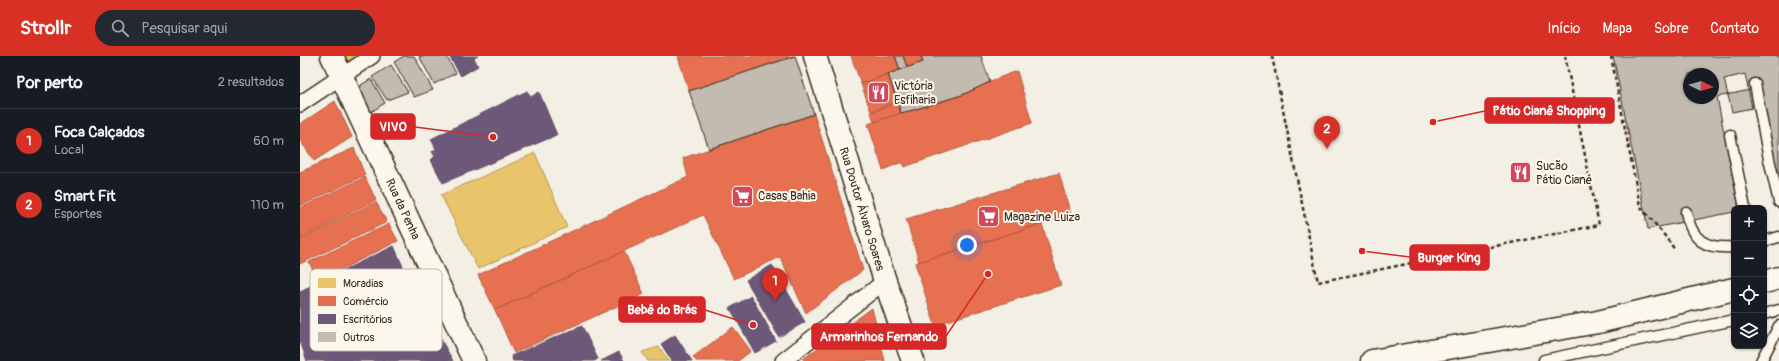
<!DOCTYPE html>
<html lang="pt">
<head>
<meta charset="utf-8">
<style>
  :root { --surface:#171b24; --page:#242831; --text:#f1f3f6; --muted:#9ea1a6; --line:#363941; --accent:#d93025 }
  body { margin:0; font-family:Pangolin,sans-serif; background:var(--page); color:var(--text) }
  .controls { position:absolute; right:12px; bottom:12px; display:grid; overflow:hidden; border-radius:8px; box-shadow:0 1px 3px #0004 }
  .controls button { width:36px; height:36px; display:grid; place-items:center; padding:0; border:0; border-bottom:1px solid var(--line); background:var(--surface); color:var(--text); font:20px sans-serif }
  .compass { position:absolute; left:1383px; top:12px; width:36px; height:36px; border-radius:50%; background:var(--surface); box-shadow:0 1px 3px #0004; rotate:95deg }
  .you { position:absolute; left:667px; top:189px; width:14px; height:14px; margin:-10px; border:3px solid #fff; border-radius:50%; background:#1a73e8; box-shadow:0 0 0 6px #1a73e833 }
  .badge { display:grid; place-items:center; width:26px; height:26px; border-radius:50%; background:var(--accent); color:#fff; font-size:13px; font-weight:700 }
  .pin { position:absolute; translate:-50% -33px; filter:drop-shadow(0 1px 2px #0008) }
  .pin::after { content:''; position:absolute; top:21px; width:14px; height:12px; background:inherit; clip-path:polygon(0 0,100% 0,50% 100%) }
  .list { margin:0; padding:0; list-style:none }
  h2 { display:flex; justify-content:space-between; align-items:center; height:52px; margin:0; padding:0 16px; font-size:17px }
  h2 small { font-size:13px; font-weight:400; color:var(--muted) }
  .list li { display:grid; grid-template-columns:26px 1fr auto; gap:12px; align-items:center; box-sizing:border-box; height:64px; padding:0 16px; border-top:1px solid var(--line) }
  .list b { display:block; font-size:15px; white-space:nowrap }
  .list p { margin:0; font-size:13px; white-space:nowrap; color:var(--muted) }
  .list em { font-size:13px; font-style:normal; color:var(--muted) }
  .icon { flex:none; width:22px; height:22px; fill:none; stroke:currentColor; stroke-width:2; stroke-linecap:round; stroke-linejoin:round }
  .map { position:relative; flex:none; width:1479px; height:305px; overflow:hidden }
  header { display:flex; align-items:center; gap:24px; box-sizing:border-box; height:56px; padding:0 20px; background:var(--accent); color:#fff }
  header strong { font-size:19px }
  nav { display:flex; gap:22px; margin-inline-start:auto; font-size:14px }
  .search { width:280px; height:36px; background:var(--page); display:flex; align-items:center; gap:10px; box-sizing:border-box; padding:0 14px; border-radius:22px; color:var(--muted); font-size:15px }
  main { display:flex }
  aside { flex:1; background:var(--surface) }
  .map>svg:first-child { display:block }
  .homes { fill:#e9c46a; stroke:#b59653 }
  .shops { fill:#e76f51; stroke:#b35a42 }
  .offices { fill:#6d597a; stroke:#5e4b5e }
  .building { fill:#c3bbb0; stroke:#3b2a1e; fill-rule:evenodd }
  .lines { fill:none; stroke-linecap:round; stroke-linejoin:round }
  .service-casing { stroke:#3b2a1e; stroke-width:13 }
  .pedestrian-casing { stroke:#3b2a1e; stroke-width:18 }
  .tertiary-casing { stroke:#3b2a1e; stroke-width:25 }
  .secondary-casing { stroke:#3b2a1e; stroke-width:25 }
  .path { stroke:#3b2a1e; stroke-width:2.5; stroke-dasharray:4 3; stroke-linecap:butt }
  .service { stroke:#fbf7ec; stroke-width:10 }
  .pedestrian { stroke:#fbf7ec; stroke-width:15 }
  .tertiary { stroke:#fbf7ec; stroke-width:22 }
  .secondary { stroke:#fbf7ec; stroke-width:22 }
  .labels { text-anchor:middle; stroke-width:4; stroke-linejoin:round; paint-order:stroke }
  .poi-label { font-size:12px; fill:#3b2a1e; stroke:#fbf7ec; text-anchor:start }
  .street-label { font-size:12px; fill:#3b2a1e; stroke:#fbf7ec }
  .key { fill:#fbf7ec; stroke:#c1baae; stroke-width:1 }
  .key-label { font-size:11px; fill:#3b2a1e }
  .leader { fill:none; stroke:#d62828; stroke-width:1.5 }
  .callout-dot { fill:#d62828; stroke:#fbf7ec; stroke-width:1.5 }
  .callout { fill:#d62828; stroke:#d62828; stroke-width:1.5 }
  .callout-label { font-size:13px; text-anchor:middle; font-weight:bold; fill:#fff }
</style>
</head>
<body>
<header>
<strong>Strollr</strong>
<div class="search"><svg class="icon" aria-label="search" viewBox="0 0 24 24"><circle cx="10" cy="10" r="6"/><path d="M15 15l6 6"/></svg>Pesquisar aqui</div>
<nav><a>Início</a><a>Mapa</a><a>Sobre</a><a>Contato</a></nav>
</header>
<main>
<aside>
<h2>Por perto<small>2 resultados</small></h2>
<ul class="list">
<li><span class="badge">1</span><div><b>Foca Calçados</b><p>Local</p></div><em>60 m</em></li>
<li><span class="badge">2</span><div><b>Smart Fit</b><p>Esportes</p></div><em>110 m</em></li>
</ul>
</aside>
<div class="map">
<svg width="1479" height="305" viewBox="0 0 1479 305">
  <rect width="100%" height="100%" fill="#f3efe4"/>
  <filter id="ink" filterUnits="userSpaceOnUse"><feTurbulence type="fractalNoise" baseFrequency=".025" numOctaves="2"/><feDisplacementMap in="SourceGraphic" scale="8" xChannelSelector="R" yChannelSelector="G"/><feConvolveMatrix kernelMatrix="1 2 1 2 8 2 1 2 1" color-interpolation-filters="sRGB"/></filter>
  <g filter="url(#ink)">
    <path class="homes" d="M40 0H58L45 10Z
      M235 97 267 171 178 213 141 139Z
      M359 291 369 305H348L342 296Z"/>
    <path class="shops" d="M380 0H495L389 35 378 1Z
      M551 0H595L600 14 561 28Z
      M603 0H621L623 6 607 11Z
      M717 15 732 67 604 111 602 106 583 114 568 68 603 56 613 54 662 39 685 27Z
      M588 18 597 46 571 56 561 28Z
      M35 45 52 81 14 105 0 84V68Z
      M597 46 601 57 574 66 571 56Z
      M514 58 563 214 506 257 480 201 434 223 403 159 195 254 178 219 388 121 383 102Z
      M54 92 65 119 0 150V116Z
      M759 117 771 159 619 206 606 163Z
      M65 121 76 144 0 183V152Z
      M76 146 87 166 0 208V184Z
      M89 168 98 185 18 225 9 206Z
      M742 168 761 229 635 269 615 207Z
      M324 195 344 238 214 297 195 254Z
      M572 252 585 305H505L503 303Z
      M433 271 451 295 438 305H396L393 301Z"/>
    <path class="offices" d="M149 0H178L174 2 178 10 161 20Z
      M227 35 231 41 239 36 257 79 143 127 131 104 135 100 132 96 136 93 131 83Z
      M94 190 108 222 110 221 129 262 153 305H7L0 285V235Z
      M472 209 505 266 479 281 446 224Z
      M451 240 476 285 455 297 430 252Z
      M282 270 298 303 294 305H213L211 300Z
      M375 279 392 305H372L361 288Z
      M319 296 324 305H301Z"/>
    <path class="building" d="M104 0H114L133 34 114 41 94 6Z
      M119 0H146L156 17 134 28Z
      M495 0 514 58 409 93 389 35Z
      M595 0H603L607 11 600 14Z
      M621 0H681L690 26 662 39 613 54 601 57 588 18 623 6Z
      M1313 0H1479V131L1459 32 1417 41 1439 152H1434V156L1348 173ZM1389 18H1413V42H1389Z
      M91 9 108 36 87 44 72 21Z
      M1445 18 1452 52 1432 56 1424 23Z
      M71 23 85 47 71 56 60 36 61 29Z"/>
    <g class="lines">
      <defs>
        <path id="service" d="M1455 28 1469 103 1479 146
          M1430 79 1445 152
          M1386 156C1392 185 1405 193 1434 191
          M1464 185 1479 181
          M1464 258 1479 254
          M1244 304 1434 264
          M1461 305 1479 270"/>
        <path id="pedestrian" d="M0 48 72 0
          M483 305 585 225"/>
        <path id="tertiary" d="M32 0 174 305"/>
        <path id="secondary" d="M515 0 585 225 613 305
          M1464 226 1479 222
          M1072 305 1298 266 1434 233"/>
      </defs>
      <use href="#service" class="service-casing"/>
      <use href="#pedestrian" class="pedestrian-casing"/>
      <use href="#tertiary" class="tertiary-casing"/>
      <use href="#secondary" class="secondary-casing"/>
      <path class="path" d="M972 0 1018 226 1299 169 1265 0
        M1311 0 1340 150 1365 180 1375 194"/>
      <use href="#service" class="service"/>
      <use href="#pedestrian" class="pedestrian"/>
      <use href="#tertiary" class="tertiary"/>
      <use href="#secondary" class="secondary"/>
    </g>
  </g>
  <defs>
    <symbol id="restaurant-square" viewBox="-11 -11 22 22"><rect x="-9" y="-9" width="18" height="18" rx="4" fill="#d1495b" stroke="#fbf7ec"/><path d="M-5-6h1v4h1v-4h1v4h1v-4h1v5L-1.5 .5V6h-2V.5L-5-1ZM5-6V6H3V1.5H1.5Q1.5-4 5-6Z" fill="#fff"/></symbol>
    <symbol id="supermarket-square" viewBox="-11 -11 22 22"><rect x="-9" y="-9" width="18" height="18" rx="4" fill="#d1495b" stroke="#fbf7ec"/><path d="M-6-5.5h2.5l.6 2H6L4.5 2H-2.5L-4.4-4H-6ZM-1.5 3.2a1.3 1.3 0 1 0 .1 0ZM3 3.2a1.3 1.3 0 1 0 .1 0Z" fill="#fff"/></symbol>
  </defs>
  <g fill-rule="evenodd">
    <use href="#restaurant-square" x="566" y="24" width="25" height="25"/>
    <use href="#restaurant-square" x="1208" y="104" width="25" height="25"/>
    <use href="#supermarket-square" x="430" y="128" width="25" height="25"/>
    <use href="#supermarket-square" x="676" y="148" width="25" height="25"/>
  </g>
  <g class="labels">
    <g class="poi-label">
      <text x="594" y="34">Victória<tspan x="594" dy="14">Esfiharia</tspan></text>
      <text x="1236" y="114">Sucão<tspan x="1236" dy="14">Pátio Cianê</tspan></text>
      <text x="458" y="144">Casas Bahia</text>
      <text x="704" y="165">Magazine Luiza</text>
    </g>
    <g class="street-label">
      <text transform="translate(103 153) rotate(65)" y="4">Rua da Penha</text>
      <text transform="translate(562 153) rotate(73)" y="4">Rua Doutor Álvaro Soares</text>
    </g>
  </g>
  <rect x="10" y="213" width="132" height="82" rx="6" class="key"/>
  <rect x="18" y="222" width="18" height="10" fill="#e9c46a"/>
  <rect x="18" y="240" width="18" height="10" fill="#e76f51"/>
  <rect x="18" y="258" width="18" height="10" fill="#6d597a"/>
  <rect x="18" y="276" width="18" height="10" fill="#c3bbb0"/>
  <g class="key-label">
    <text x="43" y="231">Moradias</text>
    <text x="43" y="249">Comércio</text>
    <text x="43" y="267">Escritórios</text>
    <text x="43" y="285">Outros</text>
  </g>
  <path class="leader" d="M1133 66L1185 55M193 81L115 71M1062 195L1110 201M453 269L405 254M688 218L646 280"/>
  <g class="callout-dot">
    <circle cx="1133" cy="66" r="4"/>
    <circle cx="193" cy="81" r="4"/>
    <circle cx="1062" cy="195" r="4"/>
    <circle cx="453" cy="269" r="4"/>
    <circle cx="688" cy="218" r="4"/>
  </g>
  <g class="callout">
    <rect x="1185" y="42" width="129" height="25" rx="4"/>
    <rect x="71" y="58" width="44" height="25" rx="4"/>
    <rect x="1110" y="189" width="79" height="25" rx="4"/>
    <rect x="319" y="241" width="86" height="25" rx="4"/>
    <rect x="512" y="268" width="134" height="25" rx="4"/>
  </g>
  <g class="callout-label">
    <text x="1249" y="59">Pátio Cianê Shopping</text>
    <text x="93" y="75">VIVO</text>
    <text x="1149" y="206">Burger King</text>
    <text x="362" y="258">Bebê do Brás</text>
    <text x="579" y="285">Armarinhos Fernando</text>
  </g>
</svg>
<div class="controls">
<button>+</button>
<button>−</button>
<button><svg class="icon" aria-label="locate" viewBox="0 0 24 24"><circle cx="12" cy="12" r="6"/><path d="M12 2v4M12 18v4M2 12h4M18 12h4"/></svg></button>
<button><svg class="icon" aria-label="layers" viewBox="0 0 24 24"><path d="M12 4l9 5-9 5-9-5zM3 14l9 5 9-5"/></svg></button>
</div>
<svg class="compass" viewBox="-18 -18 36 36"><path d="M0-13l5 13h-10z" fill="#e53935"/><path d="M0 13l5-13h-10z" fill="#9ea1a6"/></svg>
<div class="you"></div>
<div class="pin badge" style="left:475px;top:245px">1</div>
<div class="pin badge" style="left:1027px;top:93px">2</div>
</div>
</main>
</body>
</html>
